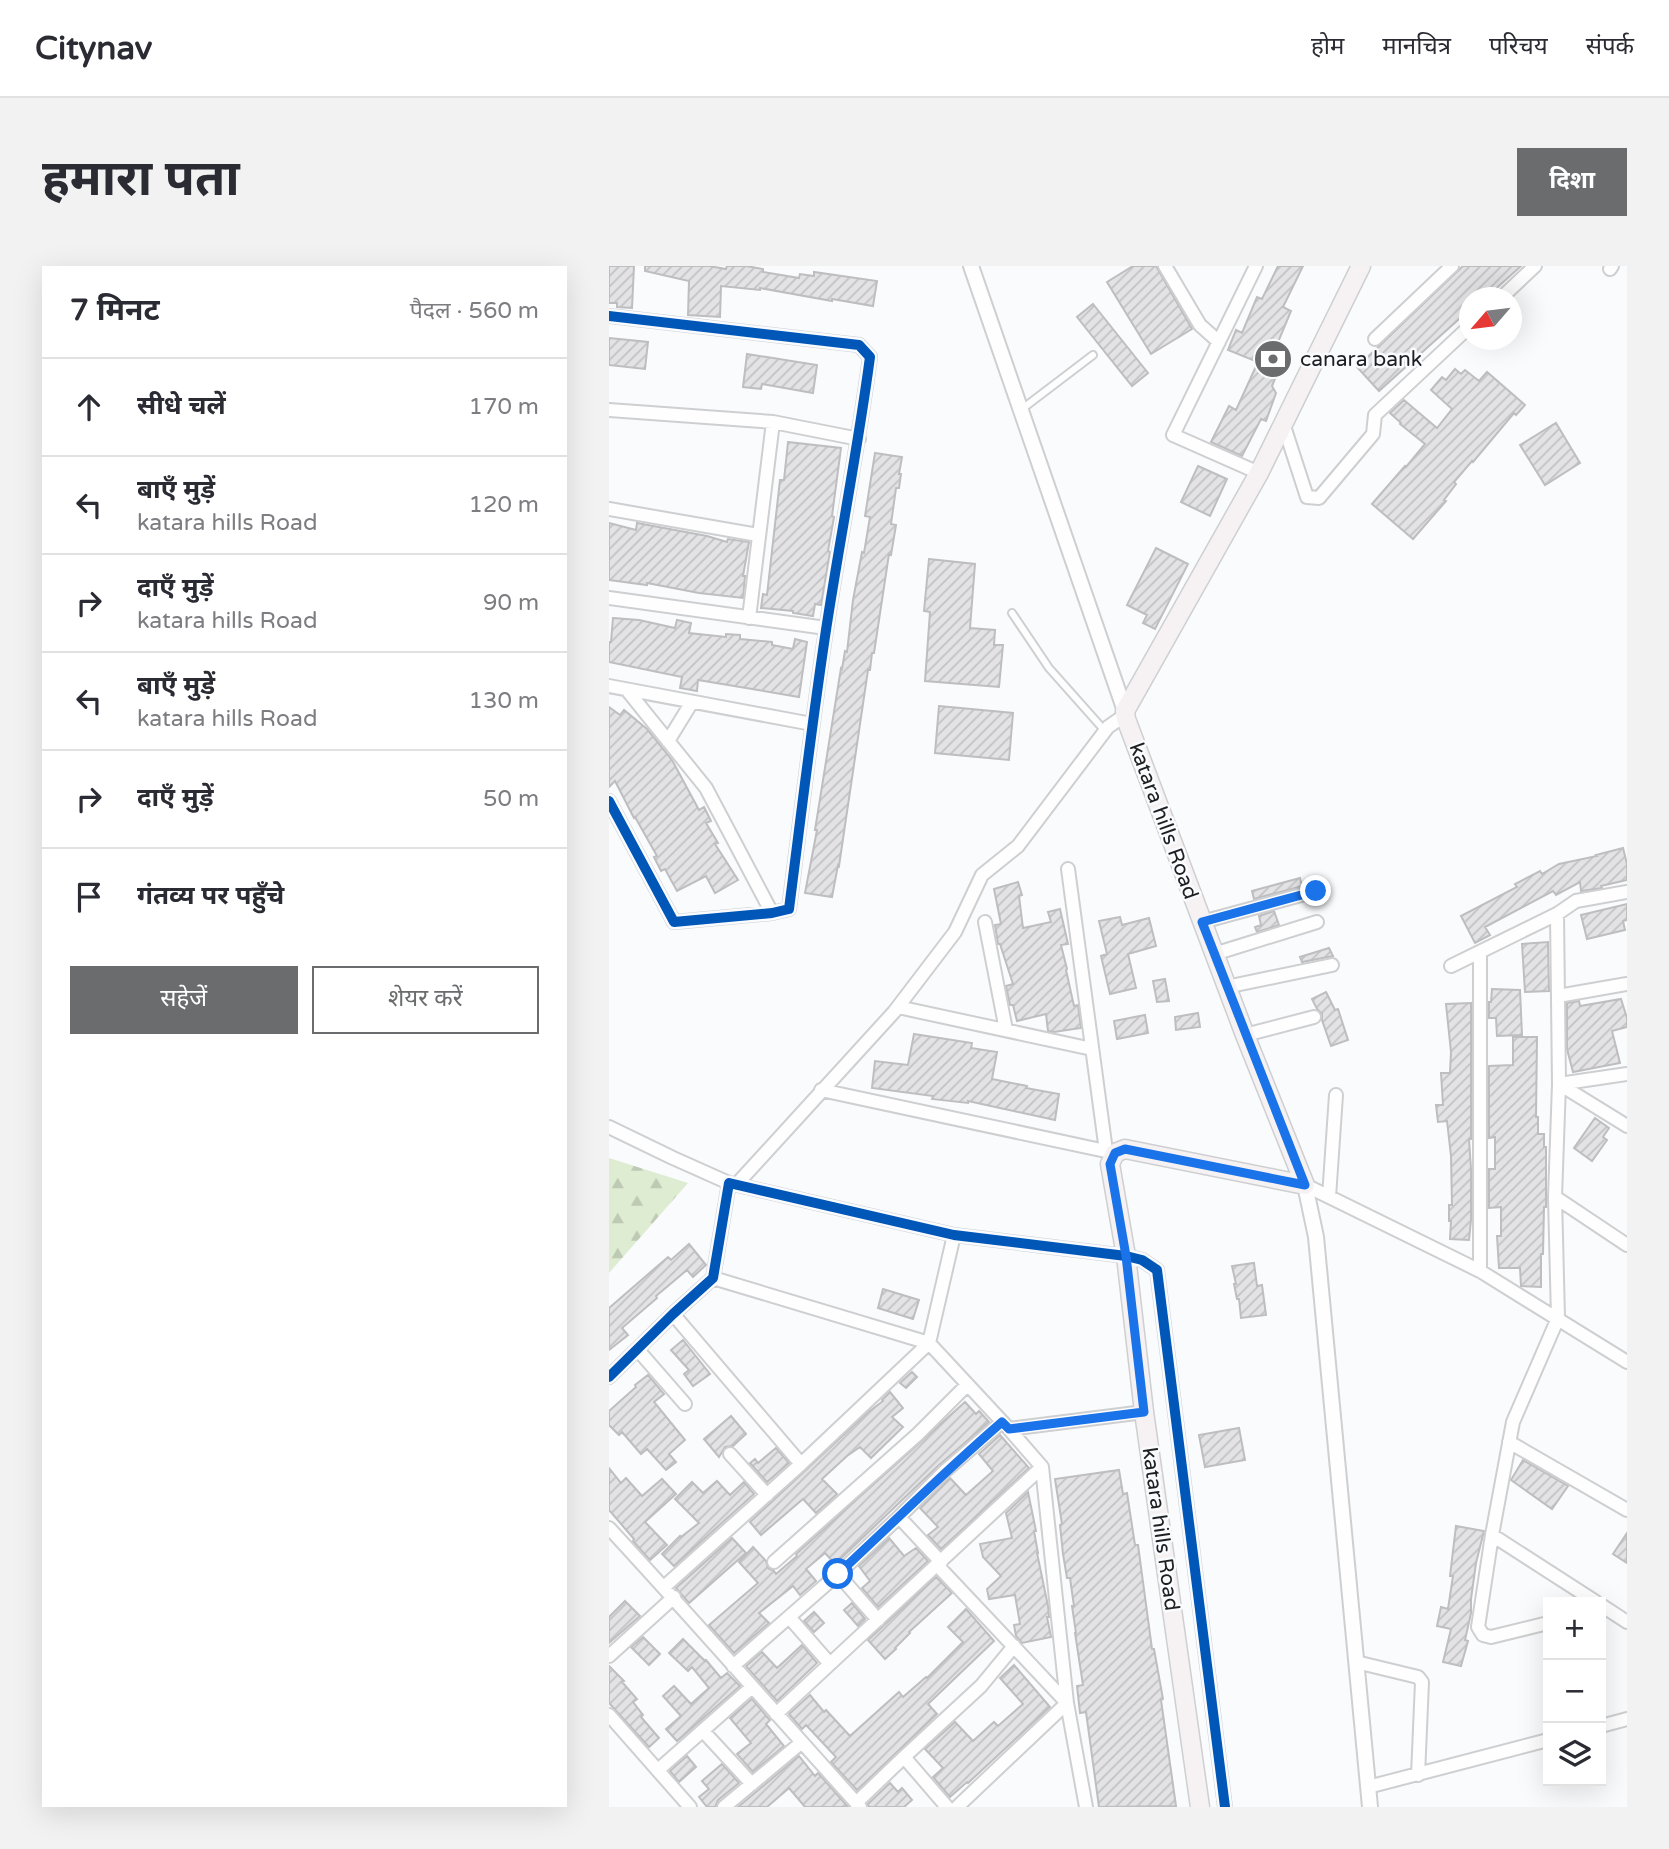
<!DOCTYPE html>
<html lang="hi">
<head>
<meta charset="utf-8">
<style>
  :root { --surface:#fff; --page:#f2f2f3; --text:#2b2b33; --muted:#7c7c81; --line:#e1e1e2; --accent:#6a6c6e }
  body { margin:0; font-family:"Varela Round","Noto Sans Devanagari",sans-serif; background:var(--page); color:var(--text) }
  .controls { position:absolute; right:21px; bottom:21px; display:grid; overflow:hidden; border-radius:0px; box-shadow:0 7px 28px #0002 }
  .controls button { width:63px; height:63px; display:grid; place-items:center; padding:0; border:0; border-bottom:2px solid var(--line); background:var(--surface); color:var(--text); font:35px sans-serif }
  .compass { position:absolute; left:850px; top:21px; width:63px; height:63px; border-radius:50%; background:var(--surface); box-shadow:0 7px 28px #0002; rotate:242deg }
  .stop { position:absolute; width:21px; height:21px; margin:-16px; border:5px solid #1a73e8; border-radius:50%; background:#fff }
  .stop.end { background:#1a73e8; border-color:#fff; box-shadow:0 2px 7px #0008 }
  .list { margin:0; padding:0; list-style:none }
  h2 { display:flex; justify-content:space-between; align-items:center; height:91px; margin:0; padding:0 28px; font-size:30px }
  h2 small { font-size:23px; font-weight:400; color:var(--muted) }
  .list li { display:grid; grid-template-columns:46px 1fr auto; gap:21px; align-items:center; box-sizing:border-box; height:98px; padding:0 28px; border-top:2px solid var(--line) }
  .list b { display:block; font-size:26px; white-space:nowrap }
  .list p { margin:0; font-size:23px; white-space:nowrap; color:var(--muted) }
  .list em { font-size:23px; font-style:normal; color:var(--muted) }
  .actions { display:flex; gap:14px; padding:21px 28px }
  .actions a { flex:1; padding:16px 0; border:2px solid var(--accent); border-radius:0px; text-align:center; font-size:24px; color:var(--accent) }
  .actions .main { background:var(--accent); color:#fff }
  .icon { flex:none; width:38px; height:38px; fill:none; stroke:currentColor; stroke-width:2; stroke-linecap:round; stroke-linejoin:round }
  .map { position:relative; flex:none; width:1018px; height:1541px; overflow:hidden; border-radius:0px }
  header { display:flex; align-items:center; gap:42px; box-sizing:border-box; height:98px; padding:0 35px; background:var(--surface); border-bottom:2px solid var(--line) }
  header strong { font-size:33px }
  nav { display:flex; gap:38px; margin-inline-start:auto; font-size:24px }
  .intro { display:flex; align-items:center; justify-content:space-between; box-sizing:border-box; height:168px; padding:0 42px }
  h1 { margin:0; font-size:49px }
  .button { padding:18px 32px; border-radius:0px; background:var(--accent); color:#fff; font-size:24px; font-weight:700 }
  main { display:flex; gap:42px; padding:0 42px }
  aside { flex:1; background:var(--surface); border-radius:0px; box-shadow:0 7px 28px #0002 }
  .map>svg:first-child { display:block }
  .forest { fill:url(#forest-firs) }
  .building { fill:url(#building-hatch); stroke:#bebdc0; stroke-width:2 }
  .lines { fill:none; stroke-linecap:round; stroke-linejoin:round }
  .service-casing { stroke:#cecfd1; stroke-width:10 }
  .minor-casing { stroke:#cecfd1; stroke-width:16 }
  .tertiary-casing { stroke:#cecfd1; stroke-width:18 }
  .secondary-casing { stroke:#cecfd1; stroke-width:21 }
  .service { stroke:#fefeff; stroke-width:6 }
  .minor { stroke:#fefeff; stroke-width:12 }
  .tertiary { stroke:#fefeff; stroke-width:14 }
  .secondary { stroke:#f6f2f3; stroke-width:18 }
  .cycleway-casing { stroke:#f9fbfe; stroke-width:15 }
  .cycleway { stroke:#0057b8; stroke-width:10 }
  .route { stroke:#1a73e8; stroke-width:9 }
  .labels { text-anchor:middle; stroke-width:5; stroke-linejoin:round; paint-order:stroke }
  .poi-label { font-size:21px; fill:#1d1f21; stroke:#f9fbfe; text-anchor:start }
  .street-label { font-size:21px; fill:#1d1f21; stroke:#f9fbfe }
</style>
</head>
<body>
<header>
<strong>Citynav</strong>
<nav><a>होम</a><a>मानचित्र</a><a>परिचय</a><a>संपर्क</a></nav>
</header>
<div class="intro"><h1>हमारा पता</h1><a class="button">दिशा</a></div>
<main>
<aside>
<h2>7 मिनट<small>पैदल · 560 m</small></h2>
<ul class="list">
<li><svg class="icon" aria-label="ahead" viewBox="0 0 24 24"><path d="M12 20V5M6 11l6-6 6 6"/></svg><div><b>सीधे चलें</b></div><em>170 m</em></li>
<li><svg class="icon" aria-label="left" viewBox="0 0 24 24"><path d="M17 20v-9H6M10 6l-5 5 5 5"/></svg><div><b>बाएँ मुड़ें</b><p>katara hills Road</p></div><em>120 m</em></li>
<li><svg class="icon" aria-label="right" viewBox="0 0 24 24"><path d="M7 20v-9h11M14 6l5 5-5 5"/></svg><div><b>दाएँ मुड़ें</b><p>katara hills Road</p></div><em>90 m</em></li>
<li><svg class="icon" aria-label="left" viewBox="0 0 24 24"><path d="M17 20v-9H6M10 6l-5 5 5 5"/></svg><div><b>बाएँ मुड़ें</b><p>katara hills Road</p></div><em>130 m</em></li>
<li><svg class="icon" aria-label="right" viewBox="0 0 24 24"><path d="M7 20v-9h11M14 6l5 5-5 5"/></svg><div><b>दाएँ मुड़ें</b></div><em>50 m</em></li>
<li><svg class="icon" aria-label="arrive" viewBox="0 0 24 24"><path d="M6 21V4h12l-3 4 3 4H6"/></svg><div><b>गंतव्य पर पहुँचे</b></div></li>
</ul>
<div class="actions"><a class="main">सहेजें</a><a>शेयर करें</a></div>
</aside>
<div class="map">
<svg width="1018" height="1541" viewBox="0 0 1018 1541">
  <defs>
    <pattern id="forest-firs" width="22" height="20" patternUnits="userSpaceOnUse" patternTransform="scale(1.75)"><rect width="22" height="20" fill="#deecd2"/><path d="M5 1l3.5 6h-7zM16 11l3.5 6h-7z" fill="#becab4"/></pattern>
    <pattern id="building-hatch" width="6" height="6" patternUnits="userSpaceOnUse" patternTransform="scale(1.75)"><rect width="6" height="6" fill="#e3e3e5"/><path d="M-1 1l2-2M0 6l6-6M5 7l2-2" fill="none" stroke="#c2c2c4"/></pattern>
  </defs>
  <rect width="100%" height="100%" fill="#fafbfd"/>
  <path class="forest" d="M0 892 79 917 0 1007Z"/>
  <path class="building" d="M0 0H25L23 42 8 41V37H0Z
    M36 0H100L117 3 118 0H137L154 3V6L190 12 191 8 205 10V6L268 15 264 40 223 33V35L151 22V24L112 20 111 51 79 49 80 15 36 5Z
    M524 0H547L583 63 542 88 498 16Z
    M669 0H694L674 41 682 45 667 81 672 83 662 105 668 108 663 120 667 127 657 155 652 153 633 190 602 176 620 140 627 144 649 96 619 84 627 64 633 67 648 31 653 33Z
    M854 0H912L881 28 880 26 874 32H860V44L770 125 748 101Z
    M484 38 539 107 523 120 468 51Z
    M0 72 39 76 36 103 0 99Z
    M138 88 208 99 204 127 153 118 152 123 134 121Z
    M846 103 852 108 856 104 870 115 878 106 916 139 907 149 905 147 864 196 863 195 845 216 847 218 835 234 837 235 804 273 763 238 796 200 797 201 816 178 791 158 792 157 781 147 795 134 828 162 843 143 822 124 833 111 837 114Z
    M947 157 971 197 936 219 911 179Z
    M179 176 232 182 223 250 225 251 219 285 221 286 212 339 206 338 204 350 184 347V345L152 342 154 328 158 329 171 214H175Z
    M266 187 293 191 290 208H292L290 222H287L282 258 287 259 282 289 280 288 265 387H263L261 404H259L230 600 229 599 223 631 196 627 208 564H206L232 402 233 403 236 385 238 386 244 334 253 286 255 287 261 251 256 250Z
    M589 200 618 213 601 250 572 236Z
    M0 257 27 264 28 257 98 270 118 276 119 273 140 276 134 310H136L134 332 90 327 38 317V319L0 314Z
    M547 282 579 298 546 363 534 357 538 349 518 339Z
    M320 293 366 298 361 362 386 364 385 379H394L390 421 316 415 321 346 315 345Z
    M4 352 30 354 66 362 68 354 82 357 80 367 117 371V368L131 369V373L163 376V379L184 383 186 373 198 376 190 431 89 414 88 425 71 422 73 411 0 396V376H2Z
    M330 440 404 447 400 494 326 487Z
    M0 441 11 449 15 444 38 463 63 494 90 544 95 541 102 555 97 557 109 577 106 578 129 614 106 627 97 610 68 625 56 603 52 605 45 591 48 590 26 551 25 552 6 515 0 521Z
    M1014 582 1018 598V614L992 620 993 622 972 625 971 616 947 629 944 625 876 661 881 669 866 677 852 650 908 621 906 618 931 605 933 608 950 598 988 590 987 589Z
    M691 612 693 620 645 633 643 625Z
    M409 616 413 629 410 630 414 662 442 656 439 646 451 643 459 678 452 679 458 703 457 704 465 740 469 739 472 762 445 766 439 765 437 748 408 755 404 739H401L397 720 404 718 391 678H389L386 659 392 658 385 623Z
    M1018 638V654L1014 655 1016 664 978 673 972 649Z
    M665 645 670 659 648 666 646 661 652 659 650 650Z
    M511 651 513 659 540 652 547 680 519 688 527 722 501 728 492 690 498 688 490 655Z
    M939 676 940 725 916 726 913 678Z
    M720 682 724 690 693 696 691 691Z
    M556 713 560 735 548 736 544 715Z
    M883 723 911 724 913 769 888 770 887 752H880V736H882Z
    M717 726 726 744 729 743 739 774 722 780 713 754V748L708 743 703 733Z
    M1012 733 1018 752V761L1003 765 1011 797 964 806 958 783V737L970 735 971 740Z
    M862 737V873H860L862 903V954L860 974 841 973 842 955H840V939H843L842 890 838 855 829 856 827 839H834L832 807H841L842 786 837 738Z
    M589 747 591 761 567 764 566 751Z
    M536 749 539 767 508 773 505 755Z
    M305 768 363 777 362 782 388 786 383 813 418 820 417 822 450 828 446 854 359 835V837L323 833 324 830 263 822 266 795 299 799Z
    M904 771H928L927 851H929V868H935V881H937V941H935L934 988H932V1021L912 1020 911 1002H890L888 970H892V941L880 942V903H886V871L880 872V800L904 799Z
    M986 852 1000 862 994 871 998 874 983 895 965 882Z
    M80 978 97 999 84 1011 78 1004 47 1030 48 1032 13 1062 19 1069 0 1084V1042L59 991 62 994Z
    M645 997 648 1020 653 1019 657 1049 632 1052 630 1033H628L625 1018H627L623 1000Z
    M274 1023 310 1034 304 1053 269 1042Z
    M74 1074 101 1108 84 1120 75 1108 80 1104 62 1084Z
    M303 1106 308 1111 297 1122 291 1117Z
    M39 1109 55 1128 45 1136 76 1174 60 1188 67 1196 57 1204 38 1183 32 1188 13 1166 10 1169 0 1159V1145L27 1121 26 1119Z
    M281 1126 294 1142 283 1151 294 1161 262 1192 251 1181 238 1190 213 1213 228 1228 207 1247 194 1233 152 1269 141 1256 258 1147 274 1135 273 1134Z
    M356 1136 367 1148 370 1145 380 1156 330 1199 226 1298 216 1287 197 1303 207 1315 191 1329 184 1320 150 1347 160 1357 125 1387 100 1359 149 1317 130 1296 144 1281 157 1295 159 1302 165 1305 167 1308 188 1290 187 1288Z
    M122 1150 137 1168 124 1180 116 1181 110 1191 95 1173Z
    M630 1162 636 1194 596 1201 590 1169Z
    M391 1169 420 1202 332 1283 319 1269 329 1261 311 1242 341 1212 357 1229 384 1205 370 1188Z
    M167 1182 180 1197 158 1216 141 1197 146 1193 149 1197Z
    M914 1194 959 1220 943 1243 902 1214Z
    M0 1202 12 1217 17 1212 33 1230 53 1213 67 1228 36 1256 58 1279 41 1294 24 1275 25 1273 0 1244Z
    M510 1204 514 1228 518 1227 526 1279H529L543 1383H545L554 1433 552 1434 567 1540 490 1541 477 1446 471 1447 468 1420 474 1419 466 1367H467L463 1340H465L461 1312H458L454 1288 451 1259 453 1258 446 1213Z
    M108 1215 121 1229 135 1216 145 1228 65 1300 53 1288 71 1270 72 1271 90 1257 66 1233 83 1216 94 1227Z
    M419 1226 427 1265H425L429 1287H428L439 1340 440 1351H438L442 1371 413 1377 407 1370 405 1359 411 1358 406 1329 380 1333 378 1323 392 1310 374 1291 371 1278 403 1272 397 1247Z
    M847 1260 875 1265 867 1297 862 1333V1347L856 1374 859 1375 852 1400 834 1396 842 1363 828 1360 832 1341 839 1343 844 1310H841Z
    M1018 1267V1297L1004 1288Z
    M123 1272 137 1287 80 1337 67 1322Z
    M280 1272 295 1290 307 1282 319 1295 269 1341 253 1322 261 1315 250 1300Z
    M327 1311 343 1327 300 1366 301 1367 286 1382 287 1383 276 1393 259 1374Z
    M16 1335 31 1350 0 1377V1351Z
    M243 1337 256 1353 249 1360 235 1344Z
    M357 1343 385 1375 319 1438 328 1448 248 1524 222 1496 227 1491 197 1459 193 1463 180 1448 201 1429 215 1446 217 1444 241 1470 290 1426 294 1431 317 1411 318 1412 354 1376 339 1361Z
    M205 1346 215 1357 205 1366 195 1355Z
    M34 1371 51 1388 40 1399 22 1381Z
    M74 1373 96 1395 97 1394 112 1412 118 1407 131 1420 68 1475 57 1463 72 1450 54 1430 65 1420 82 1438 100 1422 83 1401 79 1405 60 1387Z
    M193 1379 208 1397 168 1435 137 1400 153 1386 168 1402Z
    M405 1399 441 1441 359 1517 358 1516 341 1531 324 1511 334 1502 316 1483 346 1456 364 1475 385 1456 389 1460 414 1438 391 1412Z
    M0 1400 15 1415 13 1416 28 1433 24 1436 34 1449 32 1451 50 1472 40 1481 0 1437Z
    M143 1433 159 1452 161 1454 157 1458 175 1480 144 1506 128 1488 142 1477 121 1452Z
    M78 1490 87 1501 70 1516 61 1505Z
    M190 1490 206 1510 209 1507 239 1541H196L180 1522 158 1541H129Z
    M113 1498 130 1517 109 1534 106 1541H98L90 1531 100 1523 93 1515Z
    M281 1517 289 1526 293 1522 303 1534 295 1541H260L259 1538Z"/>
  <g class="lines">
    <defs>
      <path id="service" d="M413 143 484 89
        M403 347 440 402 496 465"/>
      <path id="minor" d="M556 0 591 59 610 76
        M647 0 564 169 650 207
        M1001 3 1003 0
        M892 32 926 0
        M0 50 250 79 261 91C249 182 231 272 217 364 203 456 192 550 180 643L163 647 65 656 0 535
        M766 73 843 0
        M0 144 164 156 250 173
        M674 157 698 231 710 232 764 168 766 149 860 61
        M0 243 149 269
        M0 332 217 362
        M140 352 164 156
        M0 420 203 458
        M18 424 97 522 163 647
        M59 475 83 436
        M459 603 497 885
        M376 656 397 764
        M593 656 707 625
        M871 686V1005
        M605 688 708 656
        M842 700 948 648 967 635 1018 626
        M617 721 723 699
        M949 730 1018 718
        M289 741 483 783
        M636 769 705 751
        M1018 808 950 818 1018 860
        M212 824 506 887
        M0 861 64 892 120 917
        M127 919 285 746 346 666 373 609 409 580 499 461 516 449
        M696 919 871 1005 1018 1096
        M720 931 727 829
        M946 931 1018 979
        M104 1012 320 1077 400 1163 433 1201 458 1437 477 1541
        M64 1048 192 1198
        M29 1084 76 1138
        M0 1111 64 1048 104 1012 120 917 345 969 517 990 533 994 548 1004 616 1541
        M400 1163 535 1146
        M900 1176 1018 1244
        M121 1188 158 1229
        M290 1251 332 1296
        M0 1262C85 1354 167 1448 251 1541
        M883 1269 987 1336
        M165 1296 309 1168 358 1119
        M328 1299 458 1437 348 1541
        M229 1308 269 1354
        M55 1321 192 1198 320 1077 345 969
        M992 1339 1018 1356
        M180 1351 221 1398
        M939 1357 882 1371 874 1369 869 1361 883 1269 904 1156 949 1052 946 931 950 818 948 648
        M0 1390 65 1331
        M747 1396 809 1411 813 1416 809 1509
        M124 1400 229 1308 290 1251 336 1205 393 1156
        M167 1448 433 1201
        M0 1449 81 1541
        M992 1460 1018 1453
        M94 1465 143 1518
        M295 1491 338 1541
        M49 1504 143 1421
        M759 1521 939 1474
        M247 1537 295 1491 372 1420 405 1380
        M115 1541 193 1476"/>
      <path id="tertiary" d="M362 0 516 445
        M696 919 707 971 761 1541"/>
      <path id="secondary" d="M696 919 636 769 517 453 516 445 650 207 752 0
        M591 1541 535 1146 517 990 501 898 506 887 516 883 696 919"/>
    </defs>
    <use href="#service" class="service-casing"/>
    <use href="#minor" class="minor-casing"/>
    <use href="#tertiary" class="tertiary-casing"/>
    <use href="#secondary" class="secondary-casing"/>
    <use href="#service" class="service"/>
    <use href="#minor" class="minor"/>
    <use href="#tertiary" class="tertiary"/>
    <use href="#secondary" class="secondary"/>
    <defs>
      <path id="cycleway" d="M0 50 250 79 261 91C249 182 231 272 217 364 203 456 192 550 180 643L163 647 65 656 0 535
        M0 1111 64 1048 104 1012 120 917 345 969 517 990 533 994 548 1004 616 1541"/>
    </defs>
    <use href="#cycleway" class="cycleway-casing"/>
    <use href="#cycleway" class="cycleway"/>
  </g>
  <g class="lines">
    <path class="route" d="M229 1308C284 1257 336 1205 393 1156L400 1163 535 1146 517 990 501 898 506 887 516 883 696 919 593 656 707 625"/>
  </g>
  <defs>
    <symbol id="bank-disc" viewBox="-11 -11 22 22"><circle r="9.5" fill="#6a6c6e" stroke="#f9fbfe"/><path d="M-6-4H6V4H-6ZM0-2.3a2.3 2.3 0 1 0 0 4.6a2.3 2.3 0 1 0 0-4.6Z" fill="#fff"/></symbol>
  </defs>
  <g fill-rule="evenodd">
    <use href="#bank-disc" x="642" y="71" width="44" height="44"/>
  </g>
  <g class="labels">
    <g class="poi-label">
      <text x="691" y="100">canara bank</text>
    </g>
    <g class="street-label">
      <text transform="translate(555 555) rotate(70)" y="7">katara hills Road</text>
      <text transform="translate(552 1263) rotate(82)" y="7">katara hills Road</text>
    </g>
  </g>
</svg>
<div class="controls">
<button>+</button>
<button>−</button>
<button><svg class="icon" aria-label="layers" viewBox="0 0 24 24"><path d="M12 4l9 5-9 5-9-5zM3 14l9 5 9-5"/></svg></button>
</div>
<svg class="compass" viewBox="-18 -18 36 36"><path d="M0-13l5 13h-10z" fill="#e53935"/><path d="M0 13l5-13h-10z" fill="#7c7c81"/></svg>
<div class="stop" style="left:229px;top:1308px"></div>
<div class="stop end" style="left:707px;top:625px"></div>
</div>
</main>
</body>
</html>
